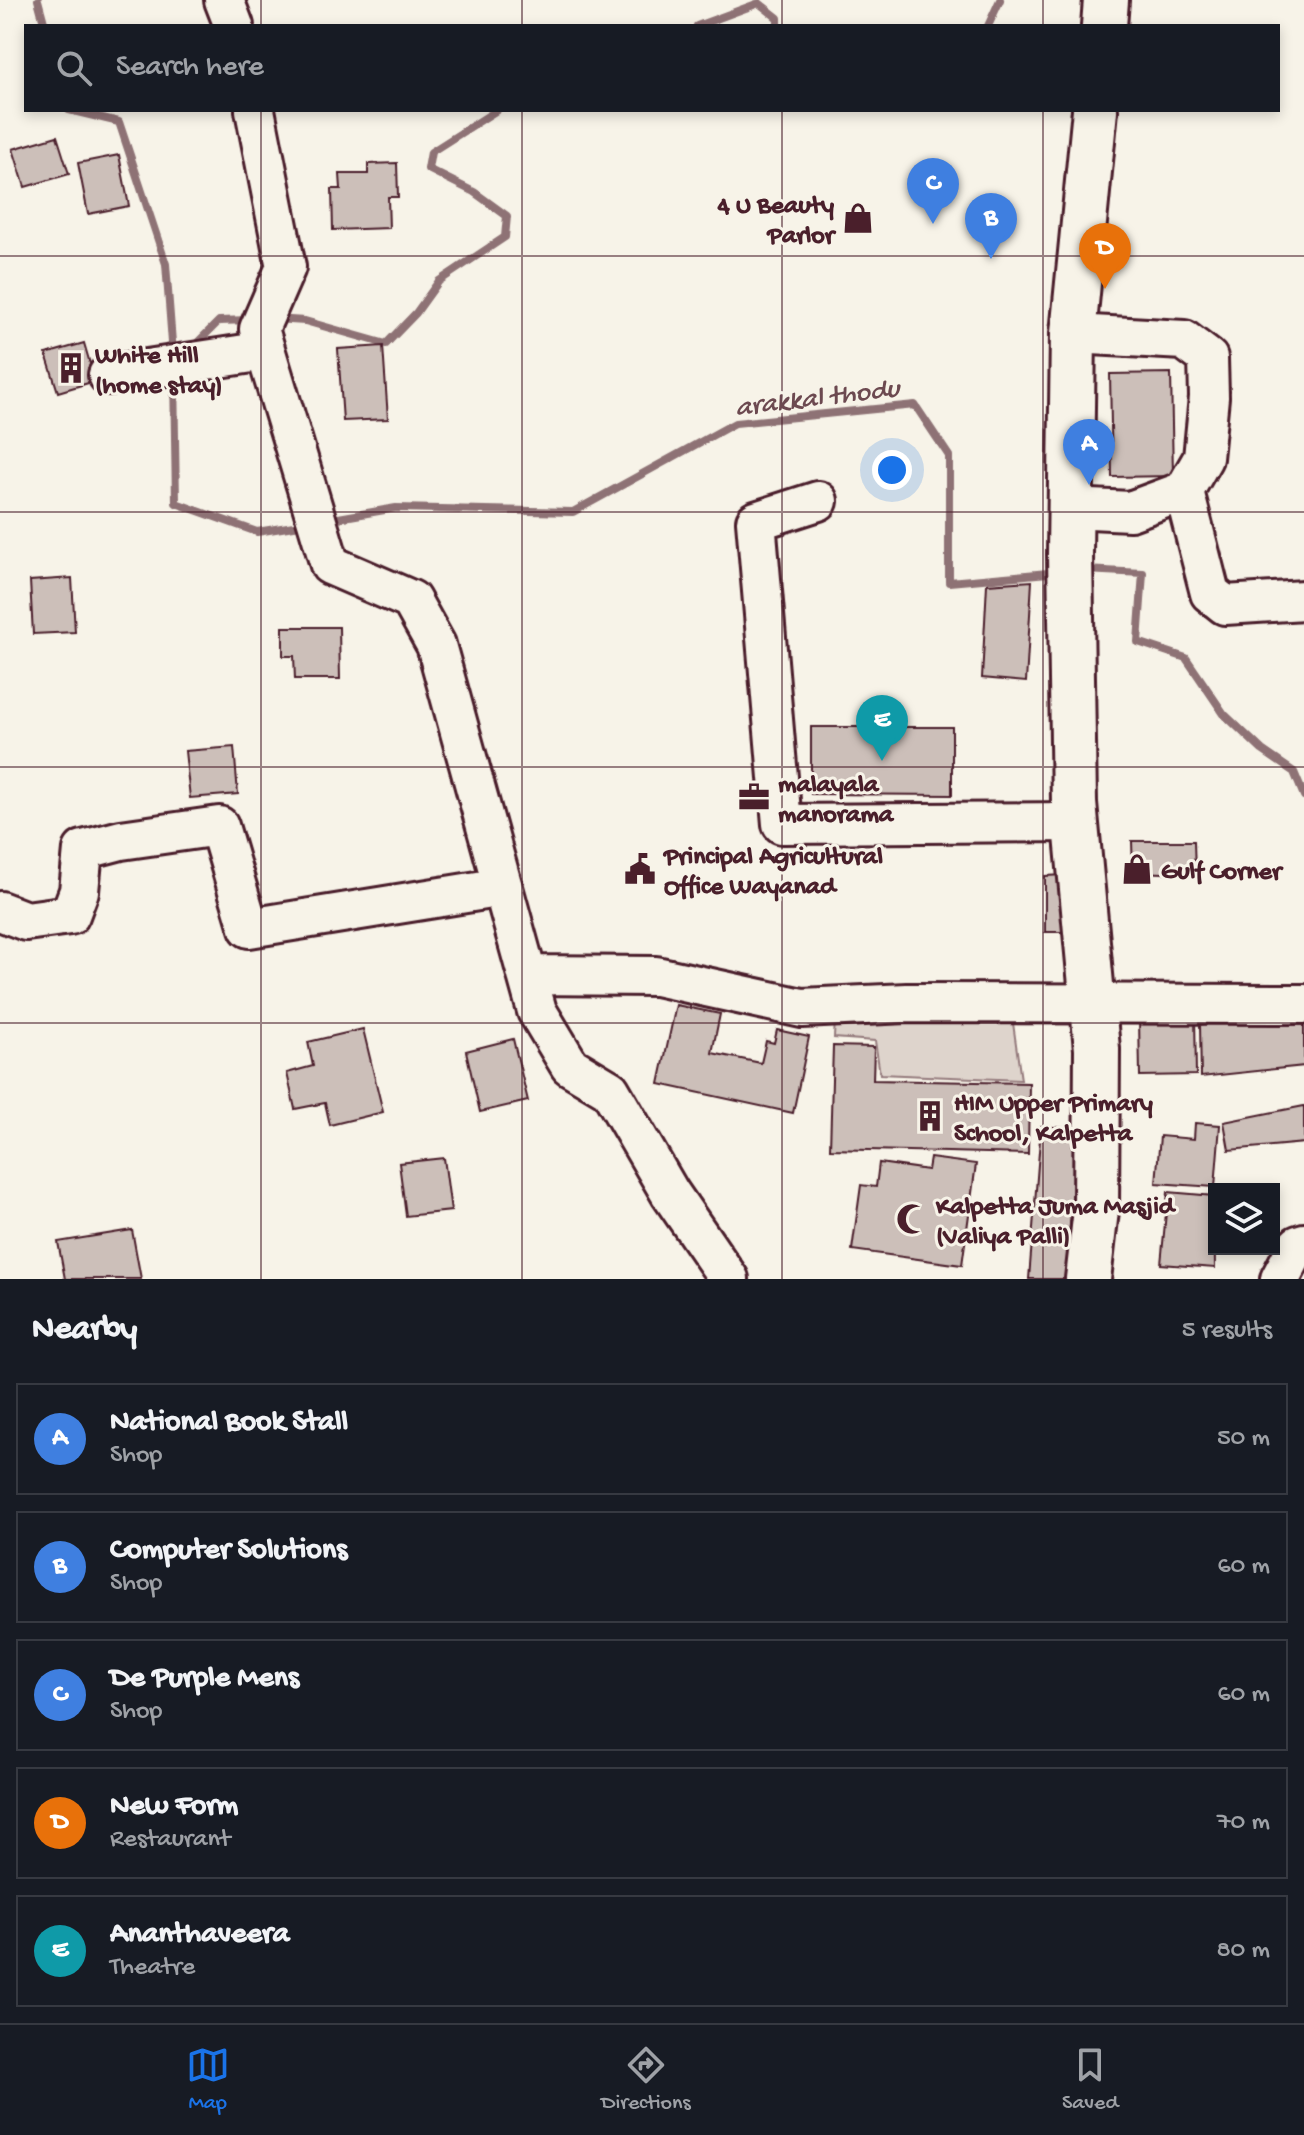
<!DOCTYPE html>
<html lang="en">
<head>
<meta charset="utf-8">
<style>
  :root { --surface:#171b24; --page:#20242c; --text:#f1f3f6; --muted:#9ea1a6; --line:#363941; --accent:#1a73e8 }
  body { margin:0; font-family:"Gochi Hand",sans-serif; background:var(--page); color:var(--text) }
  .controls { position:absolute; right:24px; bottom:24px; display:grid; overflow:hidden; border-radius:0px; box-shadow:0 4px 12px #0003 }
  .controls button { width:72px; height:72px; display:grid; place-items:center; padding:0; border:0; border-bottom:2px solid var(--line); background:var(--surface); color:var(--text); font:40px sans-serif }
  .you { position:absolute; left:892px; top:470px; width:28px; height:28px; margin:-20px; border:6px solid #fff; border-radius:50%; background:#1a73e8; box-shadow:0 0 0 12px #1a73e833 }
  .badge { display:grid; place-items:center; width:52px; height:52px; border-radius:50%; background:var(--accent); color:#fff; font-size:26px; font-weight:700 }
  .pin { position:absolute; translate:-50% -66px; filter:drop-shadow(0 2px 4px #0008) }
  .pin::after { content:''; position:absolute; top:42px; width:28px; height:24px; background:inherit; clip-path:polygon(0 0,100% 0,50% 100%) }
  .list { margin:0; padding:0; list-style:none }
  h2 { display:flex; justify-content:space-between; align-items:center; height:104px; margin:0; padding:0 32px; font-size:34px }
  h2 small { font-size:26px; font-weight:400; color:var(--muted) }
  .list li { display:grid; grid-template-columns:52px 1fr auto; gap:24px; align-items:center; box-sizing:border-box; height:112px; margin:0 16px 16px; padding:0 16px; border:2px solid var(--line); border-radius:0px }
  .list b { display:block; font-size:30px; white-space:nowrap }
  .list p { margin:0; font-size:26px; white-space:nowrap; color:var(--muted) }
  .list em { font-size:26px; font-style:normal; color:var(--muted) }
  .icon { flex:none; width:44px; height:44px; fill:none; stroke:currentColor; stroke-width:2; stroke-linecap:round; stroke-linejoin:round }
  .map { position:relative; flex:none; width:1304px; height:1279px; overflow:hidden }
  .search { position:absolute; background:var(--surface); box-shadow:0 4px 12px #0003; left:24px; right:24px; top:24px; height:88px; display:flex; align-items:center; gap:20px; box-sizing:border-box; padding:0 28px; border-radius:0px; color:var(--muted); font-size:30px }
  .sheet { height:744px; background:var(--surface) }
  nav { display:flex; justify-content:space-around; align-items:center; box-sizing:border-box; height:112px; border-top:2px solid var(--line); background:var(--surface); font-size:22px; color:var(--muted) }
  nav a { display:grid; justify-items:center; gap:4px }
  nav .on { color:var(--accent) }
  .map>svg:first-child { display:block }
  .green { fill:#ded4cc; stroke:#947a7c; stroke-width:2 }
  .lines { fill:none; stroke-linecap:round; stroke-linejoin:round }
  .stream { stroke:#8e7275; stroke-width:8 }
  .building { fill:#ccbfb9; stroke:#4a1f2b; stroke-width:2 }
  .minor-casing { stroke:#4a1f2b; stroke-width:44 }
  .major-casing { stroke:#4a1f2b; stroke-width:50 }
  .minor { stroke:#f7f3e8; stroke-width:38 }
  .major { stroke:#f7f3e8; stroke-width:44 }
  .grid { fill:none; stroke:#4a1f2b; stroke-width:2; stroke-opacity:0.55 }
  .labels { text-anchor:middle; stroke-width:6; stroke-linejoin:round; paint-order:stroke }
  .poi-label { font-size:26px; font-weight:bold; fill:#4a1f2b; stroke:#f7f3e8; text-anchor:start }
  .water-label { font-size:28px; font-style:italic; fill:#6c4950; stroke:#f7f3e8 }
</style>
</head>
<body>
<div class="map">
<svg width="1304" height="1279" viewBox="0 0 1304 1279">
  <rect width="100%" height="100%" fill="#f7f3e8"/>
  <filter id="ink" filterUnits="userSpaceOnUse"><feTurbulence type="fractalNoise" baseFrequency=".0125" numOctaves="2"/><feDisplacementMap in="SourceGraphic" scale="16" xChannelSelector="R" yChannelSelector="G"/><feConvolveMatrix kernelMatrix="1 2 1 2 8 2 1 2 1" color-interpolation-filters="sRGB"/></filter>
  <g filter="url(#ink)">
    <path class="green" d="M1012 1016 1021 1080 880 1074 875 1041 834 1038 835 1019Z"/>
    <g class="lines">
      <path class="stream" d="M38 0 45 26
        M697 26 759 3 778 18V26
        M988 26 1000 0
        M69 110 119 122 166 264 173 356
        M275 319 305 321 386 344 416 313 439 281 505 237 507 216 474 192 428 169 431 152 497 110
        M191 349 219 321 250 320
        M174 373 176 503 257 532 306 524
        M327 520 396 508 573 512 735 423 915 405 949 456V582L1059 572
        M1085 570 1143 573 1138 642 1186 658 1224 714 1262 750 1294 772 1304 796"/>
    </g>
    <path class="building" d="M57 136 69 174 25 187 13 149Z
      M119 155 129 206 88 214 78 163Z
      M397 163 398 197H388L389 228 333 230 332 189H341L340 174H368V164Z
      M84 343 95 381 58 392 46 354Z
      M383 346 388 419 343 421 338 349Z
      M1171 373 1173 476 1112 477 1110 374Z
      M72 578 75 632 33 634 30 581Z
      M1032 581 1026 682 982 678 987 584Z
      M283 627H339L340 679H295L294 656H283Z
      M811 727H952V795L811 794Z
      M234 747 238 794 190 798 185 751Z
      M1132 841H1194L1195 874 1133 872Z
      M1065 875V932H1045V876Z
      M676 1005 720 1014 712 1053 761 1063 766 1041 774 1043 777 1030 809 1037 793 1113 659 1084Z
      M1266 1014 1304 1015V1066L1201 1077 1200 1025Z
      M1195 1016 1196 1075 1140 1076 1139 1017Z
      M363 1029 383 1112 330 1125 325 1103 295 1109 287 1073 313 1066 308 1042Z
      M513 1039 528 1101 480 1112 466 1051Z
      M833 1046 874 1047 873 1080 1029 1083 1028 1154 830 1149Z
      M1304 1106V1143L1229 1150 1224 1122Z
      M1195 1123 1220 1125 1215 1187 1156 1183 1160 1136 1194 1139Z
      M1041 1126 1077 1129 1066 1279H1029Z
      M444 1158 451 1211 406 1216 399 1163Z
      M930 1158 976 1164 962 1265 852 1250 861 1185 876 1187 879 1163 928 1170Z
      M1168 1192 1214 1196 1215 1268 1161 1264Z
      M132 1230 141 1279H65L58 1242Z"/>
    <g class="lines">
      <defs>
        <path id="minor" d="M224 0 234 26
          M255 110 286 267 259 329 330 565 411 600 436 645 537 1011 570 1066 610 1090 670 1193 729 1279
          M108 375 265 351
          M1184 491 1210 593 1225 605 1304 600
          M818 501 756 521 782 824 1076 822
          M1071 508 1130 511 1184 491 1203 458 1209 397 1208 358 1184 340 1073 334
          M0 911 26 921 70 915 79 891 83 850 121 840 219 826 249 928 503 887
          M527 975 656 976 802 1008 907 1003 1304 1004
          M1280 1279 1298 1245 1304 1243"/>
        <path id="major" d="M1104 26 1106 0
          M1088 1279 1096 1210 1097 1049 1074 803 1070 554 1073 334 1095 110"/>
      </defs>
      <use href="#minor" class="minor-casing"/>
      <use href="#major" class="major-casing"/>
      <use href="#minor" class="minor"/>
      <use href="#major" class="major"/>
    </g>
  </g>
  <path class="grid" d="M261 0V26M522 0V26M782 0V26M1043 0V26M261 110V1279M522 110V1279M782 110V1279M1043 110V1279M0 256H1304M0 512H1304M0 767H1304M0 1023H1304"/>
  <defs>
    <symbol id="shop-bare" viewBox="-9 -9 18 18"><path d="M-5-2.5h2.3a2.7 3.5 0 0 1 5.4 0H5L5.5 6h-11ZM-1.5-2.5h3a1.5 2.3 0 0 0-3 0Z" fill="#4a1f2b" stroke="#f7f3e8" stroke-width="2.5" paint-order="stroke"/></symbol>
    <symbol id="building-bare" viewBox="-9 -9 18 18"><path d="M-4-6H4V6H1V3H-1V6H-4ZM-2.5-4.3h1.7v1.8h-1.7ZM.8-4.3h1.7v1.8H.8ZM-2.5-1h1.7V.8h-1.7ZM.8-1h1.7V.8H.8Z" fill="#4a1f2b" stroke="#f7f3e8" stroke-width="2.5" paint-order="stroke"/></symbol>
    <symbol id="office-bare" viewBox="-9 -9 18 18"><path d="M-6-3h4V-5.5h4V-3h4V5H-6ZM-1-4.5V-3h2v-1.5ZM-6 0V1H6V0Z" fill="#4a1f2b" stroke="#f7f3e8" stroke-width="2.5" paint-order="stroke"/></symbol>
    <symbol id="civic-bare" viewBox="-9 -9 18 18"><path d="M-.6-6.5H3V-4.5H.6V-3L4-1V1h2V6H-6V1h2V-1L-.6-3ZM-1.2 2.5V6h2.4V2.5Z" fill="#4a1f2b" stroke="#f7f3e8" stroke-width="2.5" paint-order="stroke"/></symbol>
    <symbol id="mosque-bare" viewBox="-9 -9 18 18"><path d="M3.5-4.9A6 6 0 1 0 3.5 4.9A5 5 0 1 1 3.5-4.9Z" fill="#4a1f2b" stroke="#f7f3e8" stroke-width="2.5" paint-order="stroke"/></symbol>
  </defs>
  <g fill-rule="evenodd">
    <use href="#shop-bare" x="836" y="196" width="44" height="44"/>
    <use href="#building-bare" x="49" y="346" width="44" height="44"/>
    <use href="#office-bare" x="732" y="775" width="44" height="44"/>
    <use href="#civic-bare" x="618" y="847" width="44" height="44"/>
    <use href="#shop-bare" x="1115" y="847" width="44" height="44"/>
    <use href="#building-bare" x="908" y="1094" width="44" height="44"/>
    <use href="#mosque-bare" x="890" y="1197" width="44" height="44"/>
  </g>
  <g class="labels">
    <g class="poi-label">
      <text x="834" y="212" text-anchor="end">4 U Beauty<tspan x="834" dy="30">Parlor</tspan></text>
      <text x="95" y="362">White Hill<tspan x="95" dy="30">(home stay)</tspan></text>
      <text x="778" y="791">malayala<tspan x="778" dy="30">manorama</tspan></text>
      <text x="664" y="863">Principal Agricultural<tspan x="664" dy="30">Office Wayanad</tspan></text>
      <text x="1161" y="878">Gulf Corner</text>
      <text x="954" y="1110">HIM Upper Primary<tspan x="954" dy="30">School, Kalpetta</tspan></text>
      <text x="936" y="1213">Kalpetta Juma Masjid<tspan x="936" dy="30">(Valiya Palli)</tspan></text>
    </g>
    <g class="water-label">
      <text transform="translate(817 395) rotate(-7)" y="10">arakkal thodu</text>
    </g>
  </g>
</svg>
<div class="controls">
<button><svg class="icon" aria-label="layers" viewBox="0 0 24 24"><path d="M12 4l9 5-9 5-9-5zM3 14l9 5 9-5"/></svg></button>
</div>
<div class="you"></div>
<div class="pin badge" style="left:1089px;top:485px;background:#3f7fe0">A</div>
<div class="pin badge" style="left:991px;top:259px;background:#3f7fe0">B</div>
<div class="pin badge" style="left:933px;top:224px;background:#3f7fe0">C</div>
<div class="pin badge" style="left:1105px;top:289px;background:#e8710a">D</div>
<div class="pin badge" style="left:882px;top:761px;background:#0f9aa8">E</div>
<div class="search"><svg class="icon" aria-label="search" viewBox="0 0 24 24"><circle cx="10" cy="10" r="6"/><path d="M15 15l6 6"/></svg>Search here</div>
</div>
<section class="sheet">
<h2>Nearby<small>5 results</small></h2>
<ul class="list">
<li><span class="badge" style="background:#3f7fe0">A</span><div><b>National Book Stall</b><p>Shop</p></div><em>50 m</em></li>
<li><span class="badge" style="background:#3f7fe0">B</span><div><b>Computer Solutions</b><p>Shop</p></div><em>60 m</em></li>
<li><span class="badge" style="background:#3f7fe0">C</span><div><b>De Purple Mens</b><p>Shop</p></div><em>60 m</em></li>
<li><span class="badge" style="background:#e8710a">D</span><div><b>New Form</b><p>Restaurant</p></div><em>70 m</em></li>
<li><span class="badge" style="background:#0f9aa8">E</span><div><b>Ananthaveera</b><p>Theatre</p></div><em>80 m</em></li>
</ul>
</section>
<nav>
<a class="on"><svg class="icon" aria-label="map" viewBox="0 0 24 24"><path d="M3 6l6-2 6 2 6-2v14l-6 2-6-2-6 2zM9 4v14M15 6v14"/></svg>Map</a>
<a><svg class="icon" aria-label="directions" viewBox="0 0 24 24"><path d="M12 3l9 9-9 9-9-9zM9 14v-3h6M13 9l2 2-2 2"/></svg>Directions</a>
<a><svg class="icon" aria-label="saved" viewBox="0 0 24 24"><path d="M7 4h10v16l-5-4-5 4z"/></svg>Saved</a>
</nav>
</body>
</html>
